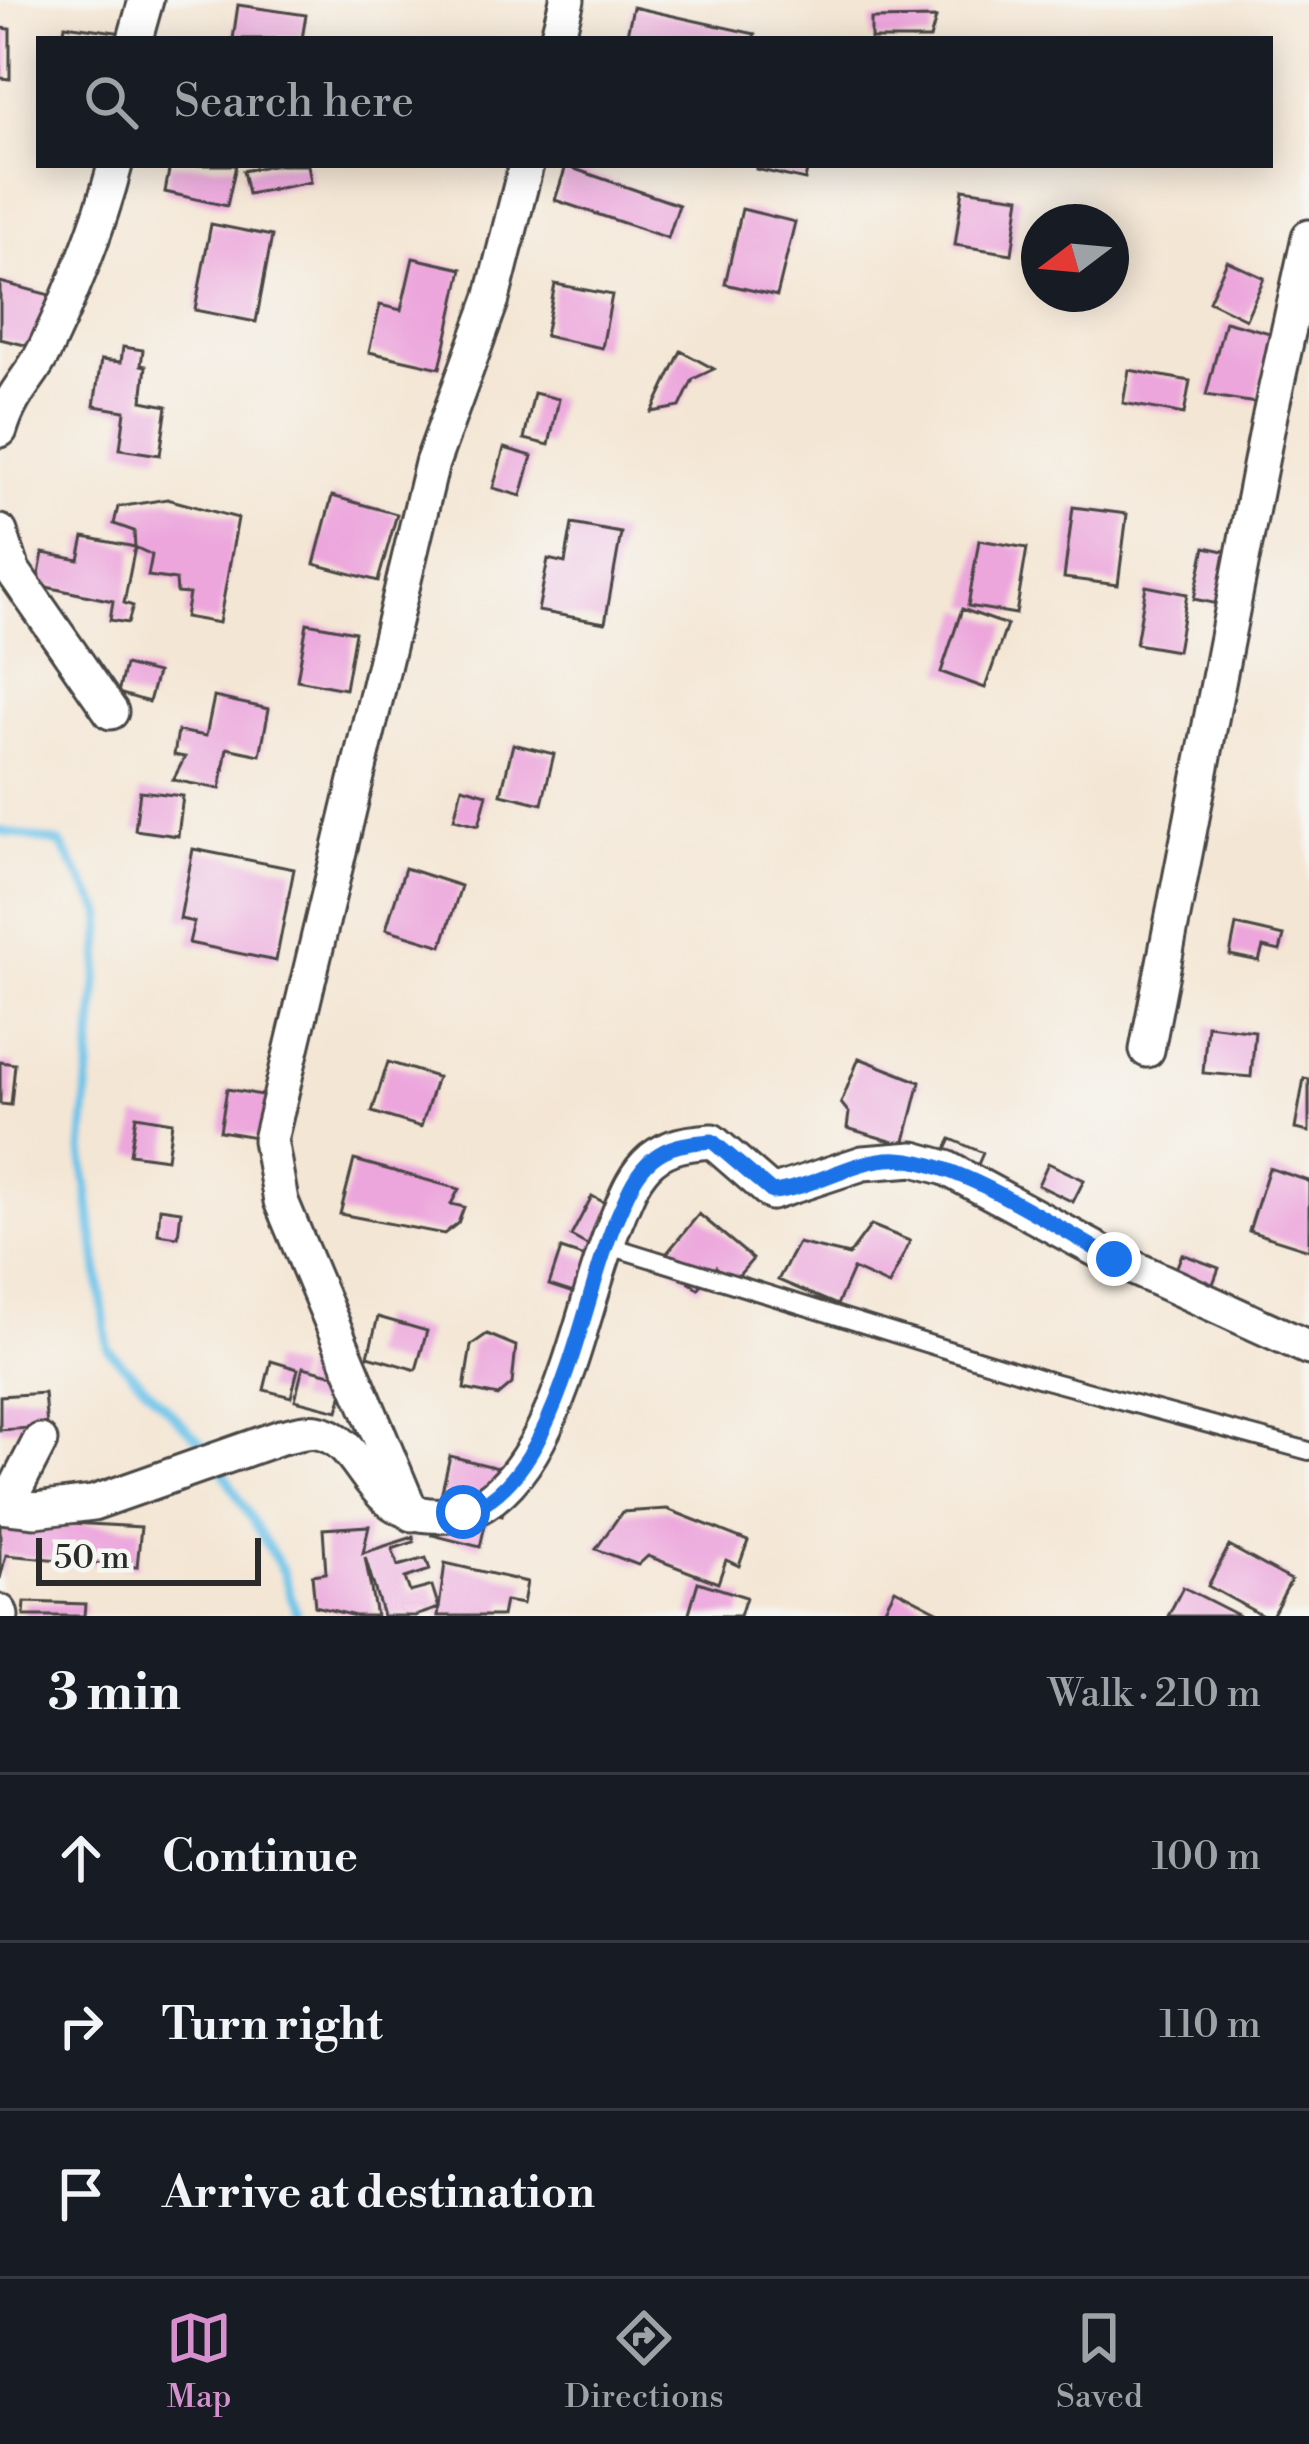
<!DOCTYPE html>
<html lang="en">
<head>
<meta charset="utf-8">
<style>
  :root { --surface:#171b24; --page:#242831; --text:#f1f3f6; --muted:#9ea1a6; --line:#363941; --accent:#d690ce }
  body { margin:0; font-family:"Libre Bodoni",serif; background:var(--page); color:var(--text) }
  .compass { position:absolute; left:1021px; top:204px; width:108px; height:108px; border-radius:50%; background:var(--surface); box-shadow:0 6px 30px #0003; rotate:254deg }
  .scale { position:absolute; left:36px; bottom:30px; width:225px; box-sizing:border-box; padding-left:12px; border:6px solid #2b2b2b; border-top:0; font-size:33px; line-height:42px; white-space:nowrap; color:#2b2b2b; -webkit-text-stroke:9px #f6f6f2; paint-order:stroke }
  .stop { position:absolute; width:36px; height:36px; margin:-27px; border:9px solid #1a73e8; border-radius:50%; background:#fff }
  .stop.end { background:#1a73e8; border-color:#fff; box-shadow:0 3px 12px #0008 }
  .list { margin:0; padding:0; list-style:none }
  h2 { display:flex; justify-content:space-between; align-items:center; height:156px; margin:0; padding:0 48px; font-size:51px }
  h2 small { font-size:39px; font-weight:400; color:var(--muted) }
  .list li { display:grid; grid-template-columns:78px 1fr auto; gap:36px; align-items:center; box-sizing:border-box; height:168px; padding:0 48px; border-top:3px solid var(--line) }
  .list b { display:block; font-size:45px; white-space:nowrap }
  .list em { font-size:39px; font-style:normal; color:var(--muted) }
  .icon { flex:none; width:66px; height:66px; fill:none; stroke:currentColor; stroke-width:2; stroke-linecap:round; stroke-linejoin:round }
  .map { position:relative; flex:none; width:1309px; height:1616px; overflow:hidden }
  .search { position:absolute; background:var(--surface); box-shadow:0 6px 30px #0003; left:36px; right:36px; top:36px; height:132px; display:flex; align-items:center; gap:30px; box-sizing:border-box; padding:0 42px; border-radius:0px; color:var(--muted); font-size:45px }
  .sheet { height:660px; background:var(--surface) }
  nav { display:flex; justify-content:space-around; align-items:center; box-sizing:border-box; height:168px; border-top:3px solid var(--line); background:var(--surface); font-size:33px; color:var(--muted) }
  nav a { display:grid; justify-items:center; gap:6px }
  nav .on { color:var(--accent) }
  .map>svg:first-child { display:block }
  .lines { fill:none; stroke-linecap:round; stroke-linejoin:round }
  .stream { stroke:#6cc3e9; stroke-width:9 }
  .building { fill:#eca6dc }
  .lane-casing { stroke:#494744; stroke-width:22 }
  .street-casing { stroke:#494744; stroke-width:39 }
  .lane { stroke:#fff; stroke-width:16 }
  .street { stroke:#fff; stroke-width:33 }
  .route { stroke:#1a73e8; stroke-width:15 }
</style>
</head>
<body>
<div class="map">
<svg width="1309" height="1616" viewBox="0 0 1309 1616">
  <rect width="100%" height="100%" fill="#f6f6f2"/>
  <filter id="ink" filterUnits="userSpaceOnUse"><feTurbulence type="fractalNoise" baseFrequency=".00833" numOctaves="2"/><feDisplacementMap in="SourceGraphic" scale="24" xChannelSelector="R" yChannelSelector="G"/><feConvolveMatrix kernelMatrix="1 2 1 2 8 2 1 2 1" color-interpolation-filters="sRGB"/></filter>
  <filter id="wash" filterUnits="userSpaceOnUse"><feTurbulence type="fractalNoise" baseFrequency=".004" numOctaves="4" result="noise"/><feDisplacementMap in="SourceGraphic" scale="48" xChannelSelector="R" yChannelSelector="G"/><feGaussianBlur stdDeviation="2.7" result="paint"/><feColorMatrix in="noise" values="0 0 0 0 0 0 0 0 0 0 0 0 0 0 0 0 0 1.4 0 .05"/><feComposite in="paint" operator="in"/></filter>
  <g filter="url(#wash)">
    <rect width="100%" height="100%" fill="#f4e6d4"/>
    <g class="lines">
      <path class="stream" d="M0 831 60 843 103 915 82 1150 108 1349 211 1453
        M220 1467 283 1571 297 1616"/>
    </g>
    <g id="blocks">
      <path class="building" d="M238 5 306 15 302 39H233Z
        M633 7 755 34 753 39H626Z
        M936 18 930 39H871V19Z
        M65 25 131 34V39H63Z
        M0 28 10 29V79L0 78Z
        M170 165H236L227 206 165 192Z
        M272 165H308L311 182 248 194 243 171Z
        M756 165H808L805 180 756 169Z
        M566 166 679 205 668 238 555 200Z
        M963 189 1020 197 1012 254 955 245Z
        M742 209 795 222 777 296 725 284Z
        M211 224 272 236 256 322 195 310Z
        M413 258 462 269 440 368 369 352 380 305 401 310Z
        M1227 261 1264 278 1246 319 1209 301Z
        M0 282 50 295 37 348 0 339Z
        M555 284 612 295 602 348 545 336Z
        M1225 321 1270 333 1256 403 1206 395Z
        M123 347 143 350 141 365 146 366 142 401 167 406 160 455 120 449 125 411 94 406 101 360 121 362Z
        M681 351 714 369 693 379 680 407 652 412Z
        M1129 370 1190 381 1184 414 1123 403Z
        M534 393 559 399 549 445 524 439Z
        M504 448 532 456 521 496 493 488Z
        M332 496 397 514 378 581 314 564Z
        M167 499 238 518 219 623 185 617 189 594 177 593 176 580 148 576 152 555 135 547 134 531 114 524 118 507Z
        M1073 507 1127 514 1118 585 1064 578Z
        M572 524 621 533 605 623 538 611 548 559 565 563Z
        M84 537 135 547 124 603 133 606 128 623 110 620 113 601 37 585 43 553 79 560Z
        M979 540 1027 548 1016 614 968 606Z
        M1205 547 1238 554 1227 606 1194 599Z
        M1146 586 1187 594 1177 651 1136 644Z
        M962 609 1007 625 985 688 941 672Z
        M307 623 355 632 345 689 297 680Z
        M125 665 157 673 149 702 118 693Z
        M214 697 269 709 260 755 227 748 220 789 173 780 185 757 174 755 178 731 206 736Z
        M513 744 554 754 542 804 501 794Z
        M462 787 487 794 479 825 454 819Z
        M140 791 183 796 178 836 135 830Z
        M193 849 294 869 276 961 189 943 194 922 180 919Z
        M405 868 461 886 442 946 386 929Z
        M1236 925 1284 936 1280 951 1263 947 1259 961 1230 955Z
        M1207 1025 1255 1031 1251 1077 1203 1073Z
        M859 1058 920 1082 904 1145 847 1128 849 1113 841 1103Z
        M0 1062 15 1064 11 1105 0 1104Z
        M388 1062 437 1077 421 1127 372 1112Z
        M1304 1078 1309 1079V1132L1295 1129Z
        M227 1089 273 1097 267 1139 220 1131Z
        M136 1116 172 1122 167 1159 130 1154Z
        M951 1139 983 1153 975 1171 942 1157Z
        M354 1160 459 1189 451 1204 464 1207 458 1223 444 1234 340 1214Z
        M1048 1163 1084 1180 1073 1202 1038 1185Z
        M1269 1168 1309 1181V1250L1249 1231Z
        M592 1196 629 1216 607 1256 571 1236Z
        M160 1208 181 1211 178 1237 158 1234Z
        M699 1214 753 1259 733 1282 716 1267 698 1289 662 1259Z
        M871 1225 910 1241 889 1285 853 1269 837 1305 778 1280 798 1243 849 1255Z
        M561 1249 600 1262 589 1298 549 1285Z
        M1182 1254 1219 1268 1208 1297 1171 1282Z
        M378 1317 427 1331 416 1370 368 1356Z
        M487 1334 516 1346 512 1384 498 1396 464 1389 471 1345Z
        M271 1361 298 1369 291 1397 264 1390Z
        M303 1367 347 1378 338 1411 295 1400Z
        M44 1393 47 1427 0 1430V1396Z
        M450 1456 502 1469 507 1495 502 1516 488 1512 480 1547 432 1535Z
        M667 1509 748 1541 739 1566 726 1560 718 1583 648 1556 638 1565 596 1549 622 1512Z
        M0 1519 141 1527 137 1567 6 1555 0 1579Z
        M369 1526 363 1553 413 1537 414 1542 392 1549 398 1566 426 1558 430 1570 405 1578 410 1592 432 1586 439 1608 415 1616H383L365 1557 376 1616H355L315 1606 312 1575 326 1573 323 1529Z
        M1229 1546 1291 1580 1272 1616H1263L1208 1586Z
        M445 1563 527 1582 523 1604 505 1601 502 1616H438Z
        M698 1582 746 1597 740 1616H688Z
        M1183 1587 1240 1616H1168Z
        M895 1589 939 1612 937 1616H881Z
        M25 1602 85 1604 84 1616H24Z"/>
    </g>
  </g>
  <g filter="url(#ink)">
    <use href="#blocks" fill-opacity="0" stroke="#494744" stroke-width="3"/>
    <g class="lines">
      <defs>
        <path id="lane" d="M607 1245 1042 1379 1309 1451"/>
        <path id="street" d="M135 39 146 0
          M557 39 567 0
          M0 430C12 390 29 382 45 349 73 290 99 228 115 165
          M0 532 13 571 111 712
          M1147 1050 1270 415 1309 237
          M7 1505 40 1441
          M0 1506 36 1510 93 1503 281 1437C292 1435 306 1430 317 1432 365 1440 364 1511 429 1515 443 1516 461 1515 474 1509 559 1470 581 1302 616 1221 625 1199 633 1175 652 1159 671 1144 689 1143 712 1141L772 1193 863 1163 914 1159 946 1168 1114 1259 1309 1348
          M412 1514 281 1201 270 1140 432 463 492 299 526 165
          M0 1612 1 1616"/>
      </defs>
      <use href="#lane" class="lane-casing"/>
      <use href="#street" class="street-casing"/>
      <use href="#lane" class="lane"/>
      <use href="#street" class="street"/>
    </g>
  </g>
  <g class="lines" filter="url(#ink)">
    <path class="route" d="M463 1512C556 1487 581 1302 615 1222 625 1200 633 1175 652 1159 670 1144 689 1143 712 1141L772 1192C812 1188 847 1163 887 1159 949 1153 1058 1229 1114 1259"/>
  </g>
</svg>
<svg class="compass" viewBox="-18 -18 36 36"><path d="M0-13l5 13h-10z" fill="#e53935"/><path d="M0 13l5-13h-10z" fill="#9ea1a6"/></svg>
<div class="scale">50 m</div>
<div class="stop" style="left:463px;top:1512px"></div>
<div class="stop end" style="left:1114px;top:1259px"></div>
<div class="search"><svg class="icon" aria-label="search" viewBox="0 0 24 24"><circle cx="10" cy="10" r="6"/><path d="M15 15l6 6"/></svg>Search here</div>
</div>
<section class="sheet">
<h2>3 min<small>Walk · 210 m</small></h2>
<ul class="list">
<li><svg class="icon" aria-label="ahead" viewBox="0 0 24 24"><path d="M12 20V5M6 11l6-6 6 6"/></svg><div><b>Continue</b></div><em>100 m</em></li>
<li><svg class="icon" aria-label="right" viewBox="0 0 24 24"><path d="M7 20v-9h11M14 6l5 5-5 5"/></svg><div><b>Turn right</b></div><em>110 m</em></li>
<li><svg class="icon" aria-label="arrive" viewBox="0 0 24 24"><path d="M6 21V4h12l-3 4 3 4H6"/></svg><div><b>Arrive at destination</b></div></li>
</ul>
</section>
<nav>
<a class="on"><svg class="icon" aria-label="map" viewBox="0 0 24 24"><path d="M3 6l6-2 6 2 6-2v14l-6 2-6-2-6 2zM9 4v14M15 6v14"/></svg>Map</a>
<a><svg class="icon" aria-label="directions" viewBox="0 0 24 24"><path d="M12 3l9 9-9 9-9-9zM9 14v-3h6M13 9l2 2-2 2"/></svg>Directions</a>
<a><svg class="icon" aria-label="saved" viewBox="0 0 24 24"><path d="M7 4h10v16l-5-4-5 4z"/></svg>Saved</a>
</nav>
</body>
</html>
